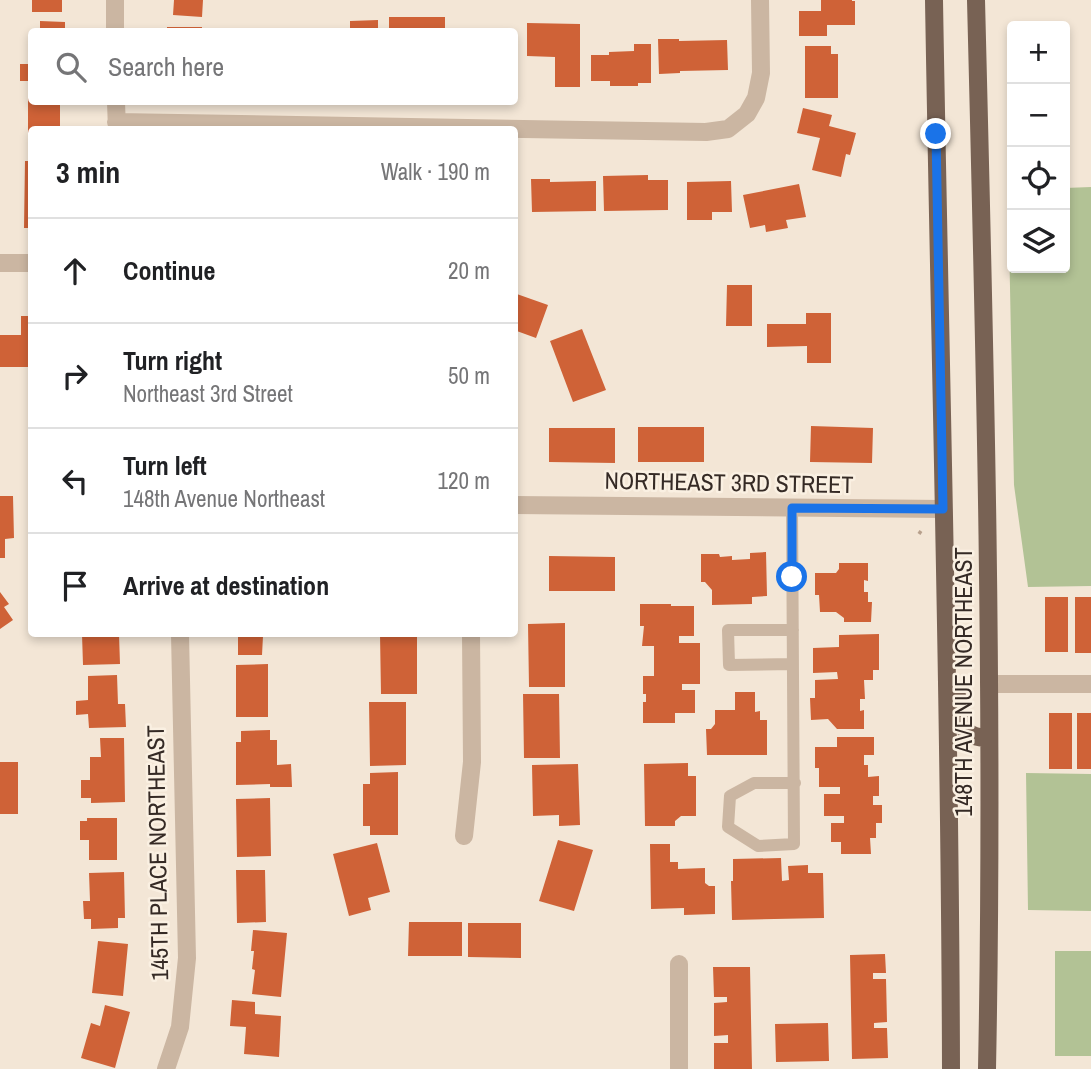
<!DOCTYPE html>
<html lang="en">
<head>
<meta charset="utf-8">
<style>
  :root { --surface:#fff; --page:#f2f2f2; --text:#202124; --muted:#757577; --line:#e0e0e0 }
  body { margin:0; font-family:"Archivo Narrow",sans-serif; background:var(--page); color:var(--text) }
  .controls { position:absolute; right:21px; top:21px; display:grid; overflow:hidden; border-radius:7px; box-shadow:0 4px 10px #0003 }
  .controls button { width:63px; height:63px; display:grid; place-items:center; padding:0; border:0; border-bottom:2px solid var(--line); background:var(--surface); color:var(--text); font:35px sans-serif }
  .stop { position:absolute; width:21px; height:21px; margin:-16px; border:5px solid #1a73e8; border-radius:50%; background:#fff }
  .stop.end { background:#1a73e8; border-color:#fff; box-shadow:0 2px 7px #0008 }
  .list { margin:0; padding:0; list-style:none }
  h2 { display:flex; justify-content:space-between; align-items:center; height:91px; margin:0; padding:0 28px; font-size:30px }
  h2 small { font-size:23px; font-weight:400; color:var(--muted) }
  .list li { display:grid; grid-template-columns:46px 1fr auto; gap:21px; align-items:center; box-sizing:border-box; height:105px; padding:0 28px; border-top:2px solid var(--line) }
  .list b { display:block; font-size:26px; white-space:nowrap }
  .list p { margin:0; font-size:23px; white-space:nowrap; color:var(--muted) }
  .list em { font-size:23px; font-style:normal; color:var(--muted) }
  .icon { flex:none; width:38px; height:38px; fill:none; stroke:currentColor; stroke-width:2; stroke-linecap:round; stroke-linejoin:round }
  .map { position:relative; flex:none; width:1091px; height:1069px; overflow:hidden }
  .search { position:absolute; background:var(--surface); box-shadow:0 4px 10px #0003; left:28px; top:28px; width:490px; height:77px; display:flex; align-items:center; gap:18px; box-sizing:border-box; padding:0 24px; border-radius:7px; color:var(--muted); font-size:26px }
  .panel { position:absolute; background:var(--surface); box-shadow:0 4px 10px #0003; left:28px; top:126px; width:490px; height:511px; border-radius:7px }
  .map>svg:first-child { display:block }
  .green { fill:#b2c295 }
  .building { fill:#cf6237 }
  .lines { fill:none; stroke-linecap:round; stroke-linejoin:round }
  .path { stroke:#b7a08c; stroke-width:3.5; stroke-dasharray:3.5 3.5; stroke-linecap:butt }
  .lane { stroke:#cbb6a2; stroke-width:12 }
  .street { stroke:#cbb6a2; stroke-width:18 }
  .primary { stroke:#786254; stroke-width:18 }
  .route { stroke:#1a73e8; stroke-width:9 }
  .labels { text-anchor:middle; stroke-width:5; stroke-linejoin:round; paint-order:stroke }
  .street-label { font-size:24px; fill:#352a25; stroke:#faf0e2 }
</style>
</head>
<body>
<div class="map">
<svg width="1091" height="1069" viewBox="0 0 1091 1069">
  <rect width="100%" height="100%" fill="#f3e6d6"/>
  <path class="green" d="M1091 187V586L1028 587 1014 485 1008 189H1012V268H1065V188Z
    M1026 773 1091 774V911L1028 910Z
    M1055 951H1091V1056H1055Z"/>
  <path class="building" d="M32 0H62V12H32Z
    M174 0H203L202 17 173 15Z
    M821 0H852V1H855V25H827V36H799V11H821Z
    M389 17H445V32H389Z
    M378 20V32H350V21Z
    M40 21 65 22V32H40Z
    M527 23 580 24V87H555V57L527 56Z
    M167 27H202V32H167Z
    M658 39H679V41L727 40 728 70 680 71V73L659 74Z
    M634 44H651V83H638V86H610V81H591V55H609V52L634 51Z
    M805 46H831V54H838V98H805Z
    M20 64H32V81H20Z
    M28 92H32V102H60V130H32V152H28Z
    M803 108 832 115 829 126 856 133 850 155 846 154 841 177 812 170 820 138 797 133Z
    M25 161H32V228H24Z
    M648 175V180H668V210L604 211 603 176Z
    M531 179H550V182L596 181V211L532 212Z
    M731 181 732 212H712V220H687V182Z
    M799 184 806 217 786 220 788 228 766 232 765 225 750 228 743 195Z
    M727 285H752V326H726Z
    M514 293 548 305 536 338 514 330Z
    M806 313H831V363H807V346L767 347V324H806Z
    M21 316H32V367H0V335H21Z
    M582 329 606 390 573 402 550 341Z
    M811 426 873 428 872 463 810 462Z
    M638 427H704V462H638Z
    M549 428H615V463L549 462Z
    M0 496H13L14 538 5 539V558H0Z
    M766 552 767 596 752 597V604L712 605V590L705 582H701V554H719L720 557 732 556V560L750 559V553Z
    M549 556 615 557V591H549Z
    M839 563H868V581L864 580V592H868V602H872L871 622H844V618L836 612H820L819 595H815V573H836L839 569Z
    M0 592 9 604 4 607 13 620 0 629Z
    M1045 597H1068V652H1045Z
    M1075 597H1091V653H1075Z
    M640 604H671V606H694V636H679V643H700V684H682V690H695V713H675V723H643V702H646V694H643V676H654V646H642L644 626H640Z
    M565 623V687H529L528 624Z
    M82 634H119L120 664 83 665Z
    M232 634H265V636H263L262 655H238V637H232Z
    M380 634H417V694H381Z
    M879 634V670H873V680H864L865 699H860V711L864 710V729H837L828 719 811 720 810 698H815V680L838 679 837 672 813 673V648L839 647V635Z
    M268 664V717H236V665Z
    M117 675 118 704H125L126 727 89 728 88 714 76 715V701L88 700V676Z
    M735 692H755V712L760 711V720H767V755H707L706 729H711L715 724V710H735Z
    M523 694H559L560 758H524Z
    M369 702H406V765L370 766Z
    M1049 713H1072V769H1049Z
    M1077 713H1091V769H1077Z
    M270 730V740H277V765L291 764 292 787H270V784L236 785V742H241V731Z
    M837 737H874V755H864V765H868V777L879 776V796H873V805H882V823H876V838H870L871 854H841V842H831V823H844V816H824V794H840V787H819V768H815V747H837Z
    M100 738H124L125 802 91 803V798H81V780H90V757H101Z
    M0 762H18V814H0Z
    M688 763V776H696V816H681L675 821V826H645L644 764Z
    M578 764 580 825 559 826V815L533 816 532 765Z
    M398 772V835H370V826H363V784H370V773Z
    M270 798 271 856 237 857 236 799Z
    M87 818H117V860H89V840H80V821H87Z
    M558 840 593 850 574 911 539 901Z
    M377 843 390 892 368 898 371 910 349 916 333 854Z
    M650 844H670V862H678V869L705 868V883L709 886H715V914L684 915V908L651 909Z
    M781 858 782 881 789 880 788 866 808 865V873H823L824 918 732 920 731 881H733V859Z
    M236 870H265L266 922 237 923Z
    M124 872 125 918H118V928L91 929V919H84L83 901H90L89 873Z
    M409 922H462V956H408Z
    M468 923H521V958L468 957Z
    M253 930 287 933 281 997 252 994 255 970 252 969 254 951H251Z
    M98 941 128 944 123 996 92 993Z
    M885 954 886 973H873V979H886L887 1022 874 1023V1028H887L888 1058 852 1059 850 955Z
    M713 967H750L752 1069H714V1043H728V1035L714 1036V1003L727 1002V997H714Z
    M232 1000 255 1002V1014L281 1016 279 1057 244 1054 246 1027 230 1026Z
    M105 1005 130 1012 115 1068 81 1058 91 1023 100 1026Z
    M828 1023 829 1061 776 1062 775 1024Z"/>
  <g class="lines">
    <path class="path" d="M919 534 921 531"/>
    <path class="lane" d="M792 508 794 844 758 846 728 827 730 796 754 783H795
      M793 630H728L729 665 793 664"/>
    <path class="street" d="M115 0V32
      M116 102 117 130
      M116 122 706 132 728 129 747 114 756 98 761 73 760 0
      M0 263H32
      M514 505 943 509
      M989 684H1091
      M464 836 472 762 471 634
      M166 1069 180 1027 187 958 180 634
      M679 1069V964"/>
    <path class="primary" d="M934 0C940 356 950 713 951 1069
      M976 0C985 356 994 713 987 1069
      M956 690C961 716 956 738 989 738"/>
  </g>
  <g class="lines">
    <path class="route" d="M792 577V508L943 509 936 134"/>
  </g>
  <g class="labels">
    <g class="street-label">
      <text transform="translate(729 483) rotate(1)" y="8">NORTHEAST 3RD STREET</text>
      <text transform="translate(964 682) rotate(-90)" y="8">148TH AVENUE NORTHEAST</text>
      <text transform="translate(158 853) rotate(-91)" y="8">145TH PLACE NORTHEAST</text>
    </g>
  </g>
</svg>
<div class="controls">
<button>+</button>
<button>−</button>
<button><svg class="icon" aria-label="locate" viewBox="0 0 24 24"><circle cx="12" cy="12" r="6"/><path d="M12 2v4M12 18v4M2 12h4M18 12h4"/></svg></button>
<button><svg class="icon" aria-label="layers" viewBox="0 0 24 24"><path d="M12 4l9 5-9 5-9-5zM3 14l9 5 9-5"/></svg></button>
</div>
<div class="stop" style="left:792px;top:577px"></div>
<div class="stop end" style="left:936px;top:134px"></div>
<div class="search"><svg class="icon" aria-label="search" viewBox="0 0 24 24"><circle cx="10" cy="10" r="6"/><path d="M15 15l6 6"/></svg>Search here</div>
<section class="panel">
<h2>3 min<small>Walk · 190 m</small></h2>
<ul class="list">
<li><svg class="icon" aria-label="ahead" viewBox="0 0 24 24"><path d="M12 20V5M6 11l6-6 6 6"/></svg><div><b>Continue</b></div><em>20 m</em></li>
<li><svg class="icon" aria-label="right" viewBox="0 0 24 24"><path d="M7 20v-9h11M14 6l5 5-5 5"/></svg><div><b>Turn right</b><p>Northeast 3rd Street</p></div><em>50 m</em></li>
<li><svg class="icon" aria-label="left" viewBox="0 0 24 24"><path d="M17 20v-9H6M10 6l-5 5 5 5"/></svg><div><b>Turn left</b><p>148th Avenue Northeast</p></div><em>120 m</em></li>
<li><svg class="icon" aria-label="arrive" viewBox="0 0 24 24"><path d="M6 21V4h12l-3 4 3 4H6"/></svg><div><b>Arrive at destination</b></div></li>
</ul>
</section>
</div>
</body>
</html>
